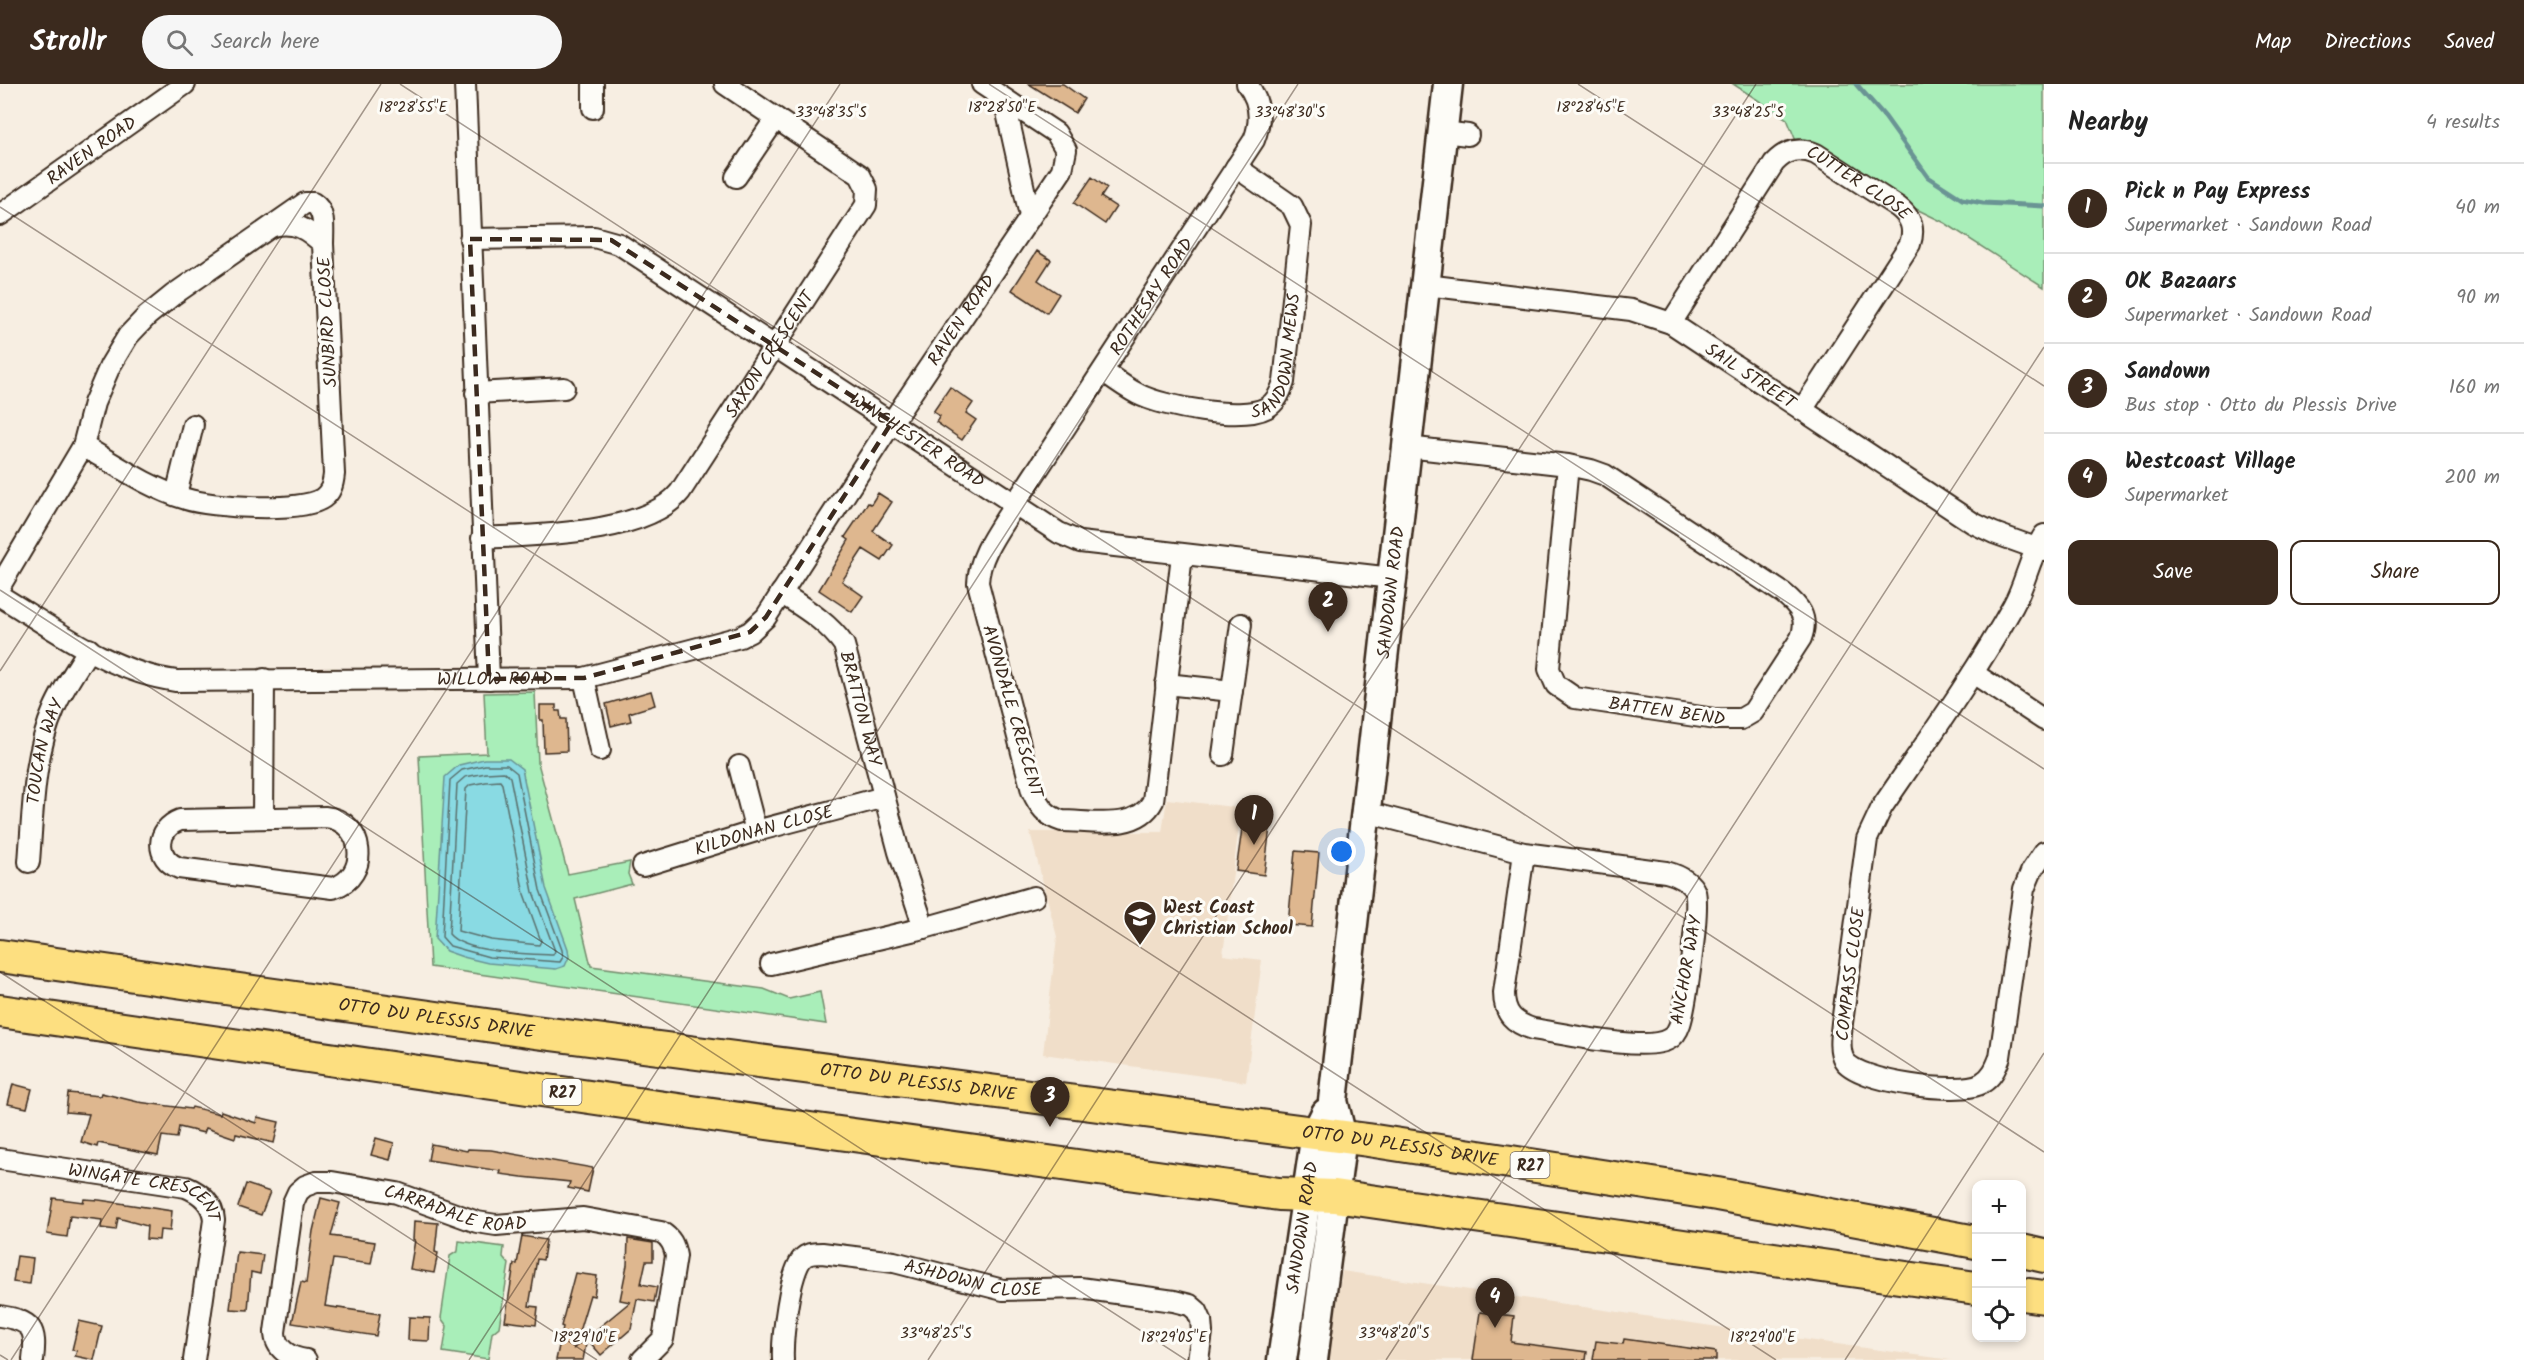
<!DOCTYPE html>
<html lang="en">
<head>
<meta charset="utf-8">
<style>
  :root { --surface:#fff; --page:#f6f6f6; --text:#222; --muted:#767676; --line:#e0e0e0; --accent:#3b2a1e }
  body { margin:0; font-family:Kalam,sans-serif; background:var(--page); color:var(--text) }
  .controls { position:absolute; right:18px; bottom:18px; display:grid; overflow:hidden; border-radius:12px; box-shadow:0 3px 9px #0003 }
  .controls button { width:54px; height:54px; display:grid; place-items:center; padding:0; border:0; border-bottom:2px solid var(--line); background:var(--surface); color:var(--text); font:30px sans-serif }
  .you { position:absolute; left:1342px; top:768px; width:21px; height:21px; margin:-15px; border:4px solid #fff; border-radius:50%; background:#1a73e8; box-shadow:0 0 0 9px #1a73e833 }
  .badge { display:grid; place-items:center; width:39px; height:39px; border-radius:50%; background:var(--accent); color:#fff; font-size:20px; font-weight:700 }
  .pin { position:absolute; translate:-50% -50px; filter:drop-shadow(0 2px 3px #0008) }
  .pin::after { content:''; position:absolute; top:32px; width:21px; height:18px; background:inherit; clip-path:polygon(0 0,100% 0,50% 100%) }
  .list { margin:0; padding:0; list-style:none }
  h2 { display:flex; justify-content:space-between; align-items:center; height:78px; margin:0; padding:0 24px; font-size:26px }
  h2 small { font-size:20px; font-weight:400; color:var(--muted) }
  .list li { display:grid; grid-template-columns:39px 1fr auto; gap:18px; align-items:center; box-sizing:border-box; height:90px; padding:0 24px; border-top:2px solid var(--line) }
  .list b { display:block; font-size:22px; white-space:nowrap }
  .list p { margin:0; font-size:20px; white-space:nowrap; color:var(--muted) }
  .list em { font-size:20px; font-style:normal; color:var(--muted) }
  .actions { display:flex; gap:12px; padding:18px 24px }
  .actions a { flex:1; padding:14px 0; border:2px solid var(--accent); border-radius:12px; text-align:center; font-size:21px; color:var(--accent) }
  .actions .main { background:var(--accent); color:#fff }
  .icon { flex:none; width:33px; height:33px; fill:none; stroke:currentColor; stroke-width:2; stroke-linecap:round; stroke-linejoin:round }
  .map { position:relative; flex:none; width:2044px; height:1276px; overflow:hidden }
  header { display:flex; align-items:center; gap:36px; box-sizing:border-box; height:84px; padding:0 30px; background:var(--accent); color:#fff }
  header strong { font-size:28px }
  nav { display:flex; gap:33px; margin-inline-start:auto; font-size:21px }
  .search { width:420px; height:54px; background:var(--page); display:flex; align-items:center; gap:15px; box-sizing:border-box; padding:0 21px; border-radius:33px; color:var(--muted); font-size:22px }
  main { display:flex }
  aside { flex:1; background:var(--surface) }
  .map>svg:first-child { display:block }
  .built { fill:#f0dec9 }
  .green { fill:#a9eeb9; stroke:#728c6c; stroke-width:1.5 }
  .water { fill:#89dae3; stroke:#6a9494; stroke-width:1.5 }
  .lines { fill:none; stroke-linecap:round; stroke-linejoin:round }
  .shore { stroke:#5a706d; stroke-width:1.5 }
  .stream { stroke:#6a9494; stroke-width:5 }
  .building { fill:#deb78f; stroke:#3b2a1e; stroke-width:1.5 }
  .street-casing { stroke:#3b2a1e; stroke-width:24 }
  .secondary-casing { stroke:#3b2a1e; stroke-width:33 }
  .primary-casing { stroke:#3b2a1e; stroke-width:36 }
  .street { stroke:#fdfcf7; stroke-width:20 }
  .secondary { stroke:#fdfcf7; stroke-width:28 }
  .primary { stroke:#fddf80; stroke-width:32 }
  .marked { fill:none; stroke:#3b2a1e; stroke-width:4.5; stroke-dasharray:12 8; stroke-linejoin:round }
  .ticks { fill:none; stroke:#3b2a1e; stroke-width:1.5; stroke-opacity:0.45 }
  .labels { text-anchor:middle; stroke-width:6; stroke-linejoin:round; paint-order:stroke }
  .shield { fill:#fdfcf7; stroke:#75695f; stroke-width:1.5 }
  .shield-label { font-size:16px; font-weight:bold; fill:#3b2a1e }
  .street-label { font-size:18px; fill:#3b2a1e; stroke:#fdfcf7 }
  .poi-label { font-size:18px; font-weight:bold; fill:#3b2a1e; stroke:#fdfcf7; text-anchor:start }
  .ticks-label { font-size:15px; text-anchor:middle; fill:#3b2a1e; stroke:#fdfcf7; stroke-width:6; stroke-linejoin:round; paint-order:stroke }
</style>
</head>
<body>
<header>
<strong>Strollr</strong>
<div class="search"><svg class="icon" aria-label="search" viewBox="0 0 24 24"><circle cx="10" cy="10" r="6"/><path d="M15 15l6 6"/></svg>Search here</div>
<nav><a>Map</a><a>Directions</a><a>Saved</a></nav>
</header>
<main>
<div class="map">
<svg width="2044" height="1276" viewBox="0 0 2044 1276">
  <rect width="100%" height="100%" fill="#f7eee2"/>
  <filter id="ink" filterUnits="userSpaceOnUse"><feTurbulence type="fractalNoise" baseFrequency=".0167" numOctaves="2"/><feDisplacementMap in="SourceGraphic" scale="12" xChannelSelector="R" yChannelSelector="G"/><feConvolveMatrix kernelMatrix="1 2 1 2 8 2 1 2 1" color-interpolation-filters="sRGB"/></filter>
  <g filter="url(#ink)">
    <path class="built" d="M1167 715 1241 724 1223 871 1262 876 1246 998 1043 970 1057 853 1030 748H1162Z
      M1342 1187 1752 1248 1951 1276H1328Z"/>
    <path class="green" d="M1733 0H2044V203L1945 139 1908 121 1796 57 1787 35Z
      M535 608 538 679 568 790 630 778 628 790 632 800 575 815 591 882 764 905 789 915 820 908 826 940 430 883 419 672 487 669 484 609Z
      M459 1157 504 1163 503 1173 509 1180 499 1243 492 1249 488 1275 443 1268 447 1242 441 1234 450 1172 458 1167Z"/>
    <path class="water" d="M484 675H509L522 685 546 804 568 865 569 873 565 882 556 885 488 879 463 873 446 867 435 855 445 693 459 681Z"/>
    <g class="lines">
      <path class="shore" d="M485 681H507L517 689 540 806 562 866 563 873 560 878 489 873 450 862 442 853 450 696 462 686Z
        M486 689 504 688 510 693 533 808 555 867 553 871C529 870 464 869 449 850L457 700 465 693Z
        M486 698 500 697 502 700 524 810 541 857 539 861 491 856 458 847 466 705 470 701Z"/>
      <path class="stream" d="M1856 0 1885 33 1928 93 1962 115 1983 119 2044 122"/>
    </g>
    <path class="building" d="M1029 0H1063L1084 15 1075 29Z
      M1092 93 1107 104 1101 113 1116 123 1105 140 1074 119Z
      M1037 167 1051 176 1038 196 1059 210 1047 229 1012 206Z
      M950 303 973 319 966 329 976 336 962 356 936 338 940 332 933 328Z
      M878 409 892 418 873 447 893 461 882 477 863 465 842 497 863 512 852 528 819 506 849 456 845 453 868 419 871 420Z
      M651 607 655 621 629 629 631 637 611 642 606 620Z
      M540 621H556V627H560L561 635H566L567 667 544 668 543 636H540Z
      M1244 731 1271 735 1264 791 1236 787Z
      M1295 767 1319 769 1312 843 1288 841Z
      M13 1000 32 1005 27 1024 8 1020Z
      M68 1009 100 1012 101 1009 138 1018 191 1025 192 1023 220 1030 221 1027 256 1039 257 1033 279 1038 274 1059 236 1050 235 1054 206 1044 204 1049 179 1043 177 1054 162 1052 158 1071 98 1059 97 1063 81 1058 89 1030 66 1028Z
      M376 1054 394 1059 390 1076 371 1071Z
      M431 1060 467 1067 468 1065 491 1066 593 1084 588 1108 568 1104 570 1098 522 1093 500 1090 501 1087 428 1076Z
      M246 1100 270 1108 261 1131 238 1123Z
      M53 1114 83 1118 84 1115 99 1116 172 1127 170 1147 160 1146 159 1156 146 1155 147 1142 118 1134 116 1146 101 1144 102 1136 70 1132 67 1153 47 1150Z
      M321 1114 340 1119 331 1152 375 1158 371 1180 333 1175 325 1222 380 1230 376 1252 292 1239 301 1198 306 1199 313 1147Z
      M414 1137 438 1139 435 1168 438 1169 434 1189 410 1185 415 1156H413Z
      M522 1152 546 1156 543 1176 537 1175 529 1222 538 1223 536 1241 505 1237 514 1180H517Z
      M628 1155 653 1159V1177H646L641 1200 657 1203 654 1218 637 1215 631 1245 601 1271 587 1255 583 1276H556L563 1243 561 1242 575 1189 597 1192 594 1212 590 1211 574 1264 630 1218 620 1216 627 1181Z
      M237 1168 263 1171 260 1190 251 1188 248 1226 230 1225Z
      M17 1172 33 1174 30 1200 13 1198Z
      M1480 1228 1514 1232 1511 1258 1587 1268 1586 1276H1473Z
      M409 1233 430 1234 429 1257 408 1256Z
      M79 1237 102 1242 94 1276 75 1272 77 1267 72 1266Z
      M1624 1255 1716 1268V1276H1593L1596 1257 1623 1260Z"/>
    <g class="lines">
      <defs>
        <g id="street">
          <path d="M465 0 489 595"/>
          <path d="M593 0V24"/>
          <path d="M1004 15 1030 132"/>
          <path d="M1443 48 1468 51"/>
          <path d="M736 93 776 34"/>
          <path id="s1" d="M0 131 185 0"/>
          <path id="s2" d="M470 155 594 153 619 160 1059 449 1080 458 1392 494"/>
          <path id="s3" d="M1426 201 1631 226 1671 239 1973 439 1994 449 2044 467"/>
          <path id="s4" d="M1671 239 1774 79C1786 66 1799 63 1816 70L1898 123C1911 133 1915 145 1910 160L1802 326"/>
          <path id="s5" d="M1103 287C1114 295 1126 304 1138 310 1162 323 1242 337 1266 324 1276 319 1280 309 1284 298L1301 141 1292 122 1236 83"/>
          <path d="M476 309 564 304"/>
          <path d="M83 362C116 381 149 404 186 415 210 423 303 429 323 414 331 408 333 400 334 390L323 160C307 145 295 137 273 142"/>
          <path d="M1407 363 1568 381 1591 386 1605 391 1783 509C1799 522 1809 533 1801 554L1753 628 1741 635H1715L1575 614 1556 601 1549 585 1568 381"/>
          <path d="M176 411 193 341"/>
          <path d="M2044 451C2029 473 2026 499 2013 522 1974 592 1927 657 1882 723L1867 755 1842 939C1841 950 1838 965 1844 976 1857 998 1961 1012 1982 999 1992 993 1996 984 2000 973L2024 805 2032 786 2044 768"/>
          <path id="s6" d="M482 454C535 451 645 451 680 408L866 121 867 105 860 91 725 0"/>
          <path id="s7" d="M1182 471 1153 717C1137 748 1091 737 1062 737 1046 732 1039 722 1032 707L978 499C979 470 1000 445 1015 420L1254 56C1262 36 1260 17 1247 0"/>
          <path d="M0 502 83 362 94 319 110 282 128 252 147 232 173 211 305 119H313C326 127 323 145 323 160"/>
          <path id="s8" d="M781 509C804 524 828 538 844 561L899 768 924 844"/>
          <path id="s9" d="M0 512C56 546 110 588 176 597L584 594 740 553 750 548 766 533 892 338 1062 86 1066 66 1056 49 982 0"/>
          <path d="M1973 589 2044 636"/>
          <path d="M584 594 600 666"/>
          <path d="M1166 600 1232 607"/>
          <path d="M1223 671 1241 540"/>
          <path d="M739 682 756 747"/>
          <path d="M1366 728 1524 769 1666 788C1677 791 1690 796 1695 808 1700 824 1686 922 1680 940 1678 946 1675 952 1669 955 1647 969 1561 949 1533 945 1514 939 1504 930 1504 909L1524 769"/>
          <path d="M325 733C365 736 371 793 333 804L179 784C154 774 156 745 180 736Z"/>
          <path d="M263 734 264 595"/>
          <path id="s10" d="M29 778C33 728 33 672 54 625 63 604 77 585 89 565"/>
          <path id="s11" d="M643 782 756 747 884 713"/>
          <path d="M771 880 924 844 1034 813"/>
          <path id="s12" d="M0 1075 186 1103C201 1109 213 1120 214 1136L194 1276"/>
          <path d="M0 1232C32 1237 37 1244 33 1276"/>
          <path id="s13" d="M306 1276C290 1274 275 1265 275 1248L293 1119 298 1108 305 1102 316 1098H332L397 1109 477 1138 496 1141 583 1134 661 1148C671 1154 674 1161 676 1172L663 1255 642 1276"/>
          <path id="s14" d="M783 1276C782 1257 789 1185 804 1173 809 1169 815 1169 822 1169L894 1178 1003 1206 1080 1204 1174 1217 1190 1221 1197 1227 1201 1236 1202 1248 1198 1276"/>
        </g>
        <g id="secondary">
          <path id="s15" d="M1282 1276 1316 1049 1326 1029"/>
          <path id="s16" d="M1313 1276 1342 1053 1333 1017 1448 0"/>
        </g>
        <g id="primary">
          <path id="s17" d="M0 872 535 948 1368 1056 1717 1110 1976 1158"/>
          <path d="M0 927 774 1040 1279 1110 1335 1112 1976 1204"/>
          <path d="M2022 1167 2044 1172"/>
          <path d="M2022 1210 2044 1213"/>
        </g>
      </defs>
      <use href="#street" class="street-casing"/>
      <use href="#secondary" class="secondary-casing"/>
      <use href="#primary" class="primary-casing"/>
      <use href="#street" class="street"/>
      <use href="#secondary" class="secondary"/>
      <use href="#primary" class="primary"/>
    </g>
  </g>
  <path class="marked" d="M470 155 611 156 892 338 766 533 750 548 584 594 489 595Z"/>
  <path class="ticks" d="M400 0 2044 1068M989 0 2044 685M1578 0 2044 302M0 123 1776 1276M0 506 1186 1276M0 587 381 0M0 888 597 1276M0 1271 8 1276M11 1276 840 0M469 1276 1298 0M928 1276 1756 0M1386 1276 2044 263M1845 1276 2044 969"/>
  <defs>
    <symbol id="school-pin" viewBox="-11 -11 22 30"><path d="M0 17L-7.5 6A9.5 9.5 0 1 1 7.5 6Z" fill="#3b2a1e" stroke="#fdfcf7"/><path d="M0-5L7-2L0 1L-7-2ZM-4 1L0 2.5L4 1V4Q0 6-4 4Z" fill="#fff"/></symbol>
  </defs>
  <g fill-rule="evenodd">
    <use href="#school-pin" x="1121" y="814" width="38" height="52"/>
  </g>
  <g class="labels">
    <g class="shield">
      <rect x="542.5" y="995" width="39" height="26" rx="4.5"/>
      <rect x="1510.5" y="1068" width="39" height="26" rx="4.5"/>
    </g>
    <g class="shield-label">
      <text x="562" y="1014">R27</text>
      <text x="1530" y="1087">R27</text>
    </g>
    <g class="street-label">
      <text dy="6" stroke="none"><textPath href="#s1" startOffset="112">RAVEN ROAD</textPath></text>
      <text dy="6" stroke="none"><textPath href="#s4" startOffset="288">CUTTER CLOSE</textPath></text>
      <text dy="6" stroke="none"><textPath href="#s7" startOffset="942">ROTHESAY ROAD</textPath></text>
      <text dy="6" stroke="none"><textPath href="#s9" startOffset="1155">RAVEN ROAD</textPath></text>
      <text transform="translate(327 238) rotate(-93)" y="6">SUNBIRD CLOSE</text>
      <text dy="6" stroke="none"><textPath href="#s5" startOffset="226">SANDOWN MEWS</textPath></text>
      <text dy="6" stroke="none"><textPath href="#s6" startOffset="372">SAXON CRESCENT</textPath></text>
      <text dy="6" stroke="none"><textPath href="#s3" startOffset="344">SAIL STREET</textPath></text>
      <text dy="6" stroke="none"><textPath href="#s2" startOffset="507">WINCHESTER ROAD</textPath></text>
      <text dy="6" stroke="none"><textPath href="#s16" startOffset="774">SANDOWN ROAD</textPath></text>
      <text dy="6" stroke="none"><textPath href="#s9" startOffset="516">WILLOW ROAD</textPath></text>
      <text dy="6" stroke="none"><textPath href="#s8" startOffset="148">BRATTON WAY</textPath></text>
      <text transform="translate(1013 627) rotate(74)" y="6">AVONDALE CRESCENT</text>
      <text transform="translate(1667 627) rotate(8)" y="6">BATTEN BEND</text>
      <text dy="6" stroke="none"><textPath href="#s10" startOffset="112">TOUCAN WAY</textPath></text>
      <text dy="6" stroke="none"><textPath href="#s11" startOffset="126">KILDONAN CLOSE</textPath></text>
      <text transform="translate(1686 886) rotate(-80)" y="6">ANCHOR WAY</text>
      <text transform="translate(1850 890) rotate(-83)" y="6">COMPASS CLOSE</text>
      <text dy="6" stroke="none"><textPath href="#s17" startOffset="441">OTTO DU PLESSIS DRIVE</textPath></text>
      <text dy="6" stroke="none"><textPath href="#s17" startOffset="927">OTTO DU PLESSIS DRIVE</textPath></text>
      <text dy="6" stroke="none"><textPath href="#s17" startOffset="1413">OTTO DU PLESSIS DRIVE</textPath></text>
      <text dy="6" stroke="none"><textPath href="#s12" startOffset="152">WINGATE CRESCENT</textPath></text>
      <text dy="6" stroke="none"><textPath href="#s13" startOffset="352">CARRADALE ROAD</textPath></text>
      <text dy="6" stroke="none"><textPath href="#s15" startOffset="134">SANDOWN ROAD</textPath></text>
      <text dy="6" stroke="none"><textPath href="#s14" startOffset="279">ASHDOWN CLOSE</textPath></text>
    </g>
    <g class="poi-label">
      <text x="1163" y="829">West Coast<tspan x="1163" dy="21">Christian School</tspan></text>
    </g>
  </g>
  <g class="ticks-label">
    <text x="413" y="28">18°28'55"E</text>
    <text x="1002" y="28">18°28'50"E</text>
    <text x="1591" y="28">18°28'45"E</text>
    <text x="831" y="33">33°48'35"S</text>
    <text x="1290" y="33">33°48'30"S</text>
    <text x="1748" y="33">33°48'25"S</text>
    <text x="936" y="1254">33°48'25"S</text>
    <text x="1394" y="1254">33°48'20"S</text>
    <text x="585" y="1258">18°29'10"E</text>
    <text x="1174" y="1258">18°29'05"E</text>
    <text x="1763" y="1258">18°29'00"E</text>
  </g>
</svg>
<div class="controls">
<button>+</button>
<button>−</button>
<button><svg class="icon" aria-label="locate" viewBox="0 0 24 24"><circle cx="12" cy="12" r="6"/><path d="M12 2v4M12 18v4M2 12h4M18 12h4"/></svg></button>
</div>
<div class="you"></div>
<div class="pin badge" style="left:1254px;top:761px">1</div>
<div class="pin badge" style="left:1328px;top:548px">2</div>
<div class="pin badge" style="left:1050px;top:1043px">3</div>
<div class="pin badge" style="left:1495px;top:1244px">4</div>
</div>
<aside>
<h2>Nearby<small>4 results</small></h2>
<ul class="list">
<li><span class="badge">1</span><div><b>Pick n Pay Express</b><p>Supermarket · Sandown Road</p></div><em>40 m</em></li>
<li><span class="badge">2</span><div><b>OK Bazaars</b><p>Supermarket · Sandown Road</p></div><em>90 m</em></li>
<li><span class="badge">3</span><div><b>Sandown</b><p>Bus stop · Otto du Plessis Drive</p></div><em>160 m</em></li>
<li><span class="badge">4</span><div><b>Westcoast Village</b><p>Supermarket</p></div><em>200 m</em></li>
</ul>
<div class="actions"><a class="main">Save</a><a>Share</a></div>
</aside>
</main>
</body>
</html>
